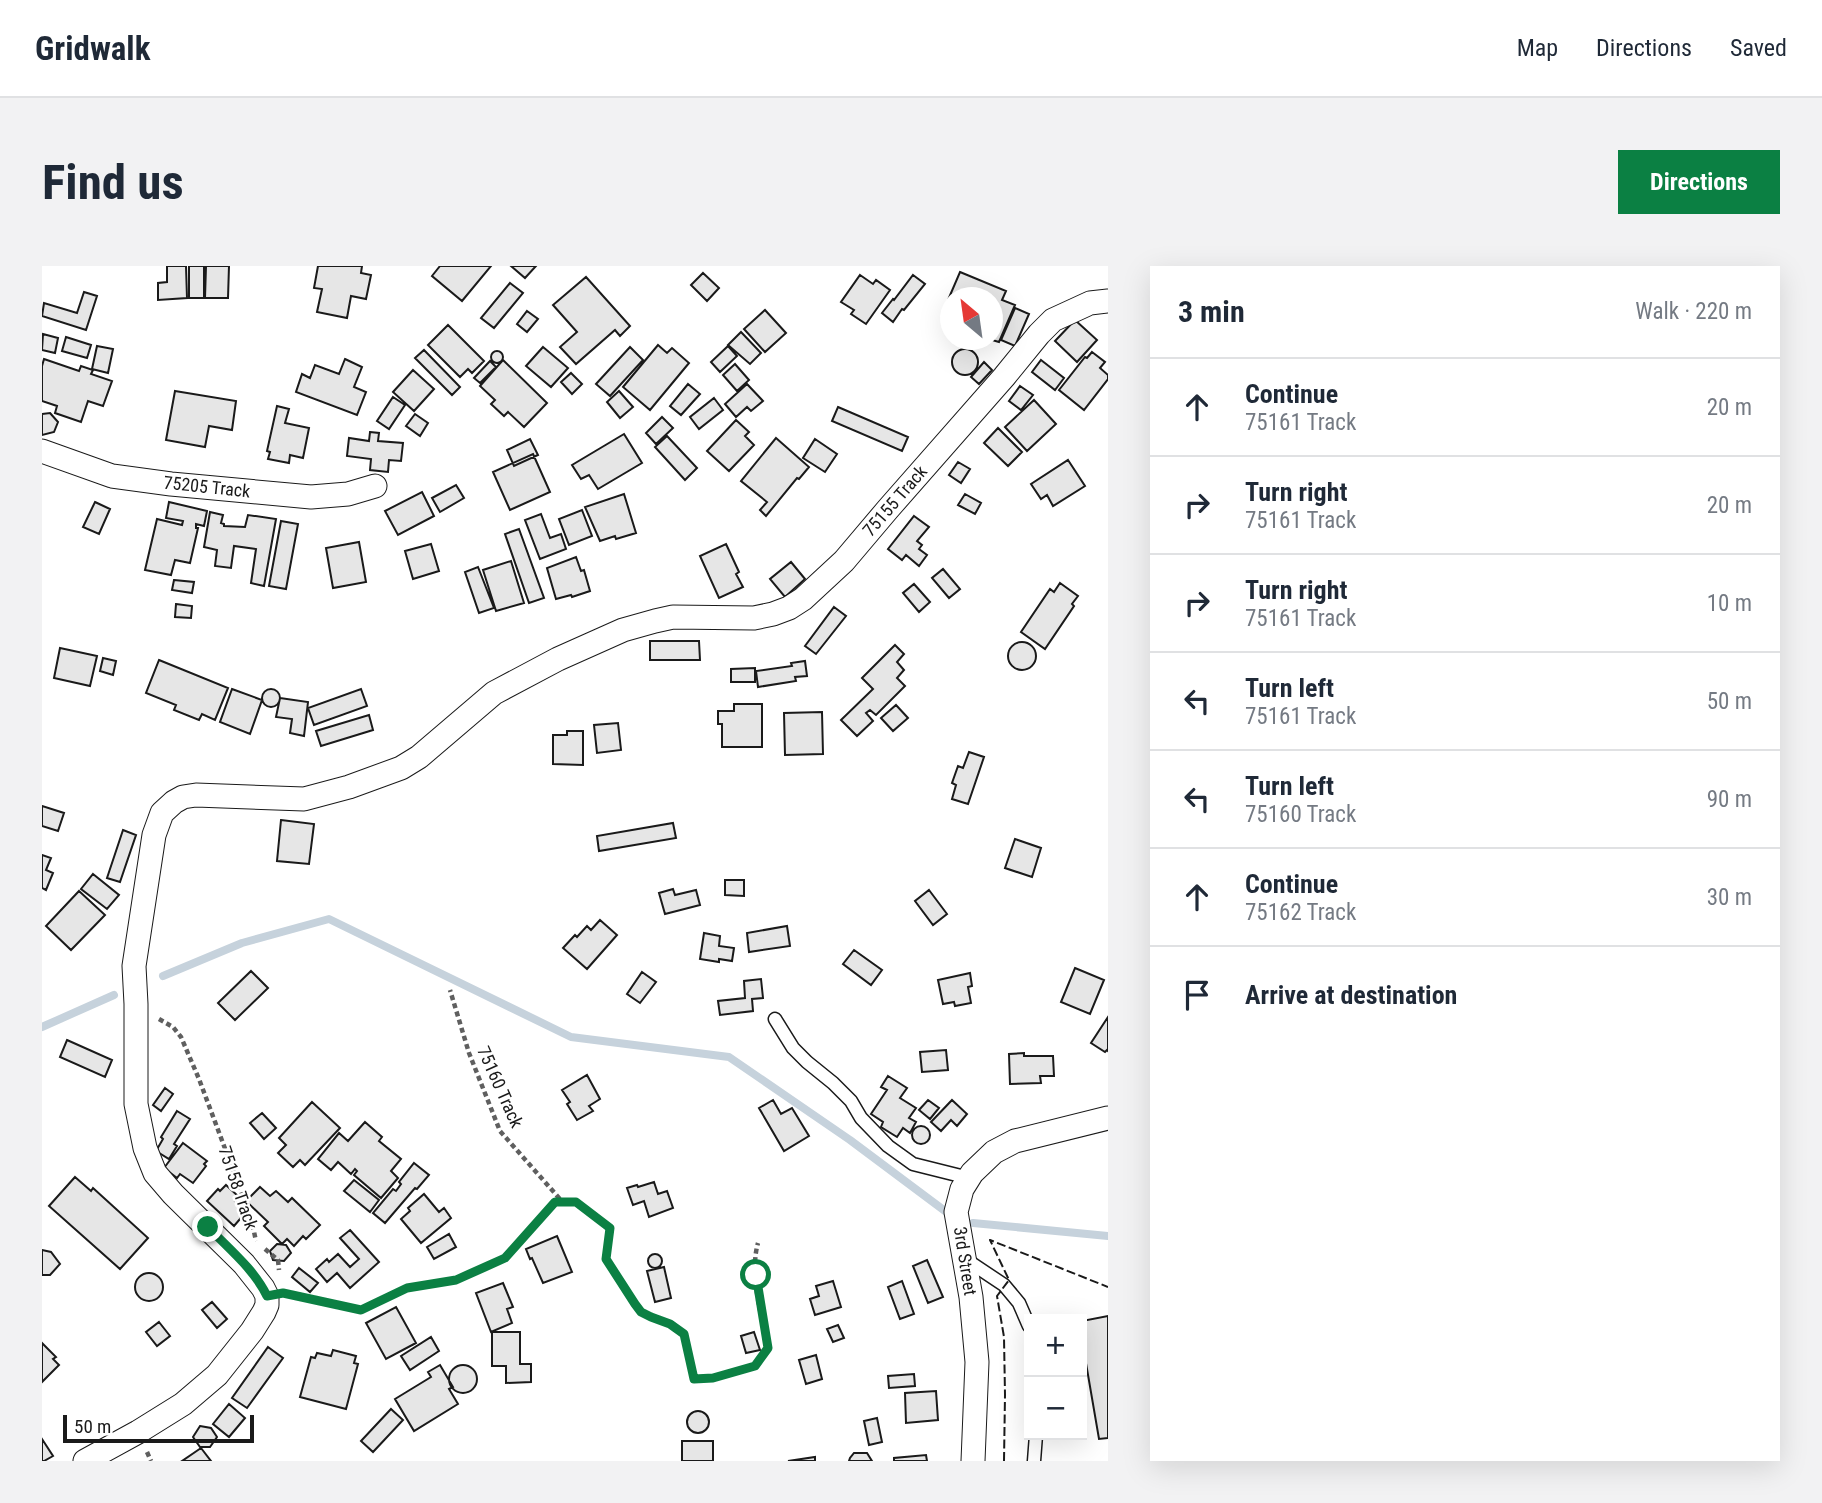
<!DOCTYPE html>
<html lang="en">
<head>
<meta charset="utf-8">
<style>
  :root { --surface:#fff; --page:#f2f2f3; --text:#1f2937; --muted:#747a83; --line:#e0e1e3; --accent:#0b8043 }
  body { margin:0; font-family:"Roboto Condensed",sans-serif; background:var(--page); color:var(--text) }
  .controls { position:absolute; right:21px; bottom:21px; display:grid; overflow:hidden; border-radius:0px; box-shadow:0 7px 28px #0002 }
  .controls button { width:63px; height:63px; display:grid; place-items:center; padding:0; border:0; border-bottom:2px solid var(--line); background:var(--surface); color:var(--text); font:35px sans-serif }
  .compass { position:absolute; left:898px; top:21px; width:63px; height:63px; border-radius:50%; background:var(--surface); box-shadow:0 7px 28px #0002; rotate:331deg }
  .scale { position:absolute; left:21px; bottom:18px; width:191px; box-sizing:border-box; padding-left:7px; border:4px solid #1a1a1a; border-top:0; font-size:19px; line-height:24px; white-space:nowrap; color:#1a1a1a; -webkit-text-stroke:5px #fff; paint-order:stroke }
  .stop { position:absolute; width:21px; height:21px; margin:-16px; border:5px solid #0b8043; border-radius:50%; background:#fff }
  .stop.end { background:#0b8043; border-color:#fff; box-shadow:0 2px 7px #0008 }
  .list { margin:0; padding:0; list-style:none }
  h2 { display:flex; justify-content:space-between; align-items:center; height:91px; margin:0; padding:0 28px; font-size:30px }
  h2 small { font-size:23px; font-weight:400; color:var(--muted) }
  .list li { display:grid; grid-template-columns:46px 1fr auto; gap:21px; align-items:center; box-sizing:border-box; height:98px; padding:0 28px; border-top:2px solid var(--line) }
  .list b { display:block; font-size:26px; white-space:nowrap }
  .list p { margin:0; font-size:23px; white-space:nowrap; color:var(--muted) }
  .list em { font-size:23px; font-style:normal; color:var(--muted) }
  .icon { flex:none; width:38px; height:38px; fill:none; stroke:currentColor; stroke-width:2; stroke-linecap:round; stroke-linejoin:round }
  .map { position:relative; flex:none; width:1066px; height:1195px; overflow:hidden; border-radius:0px }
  header { display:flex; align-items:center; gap:42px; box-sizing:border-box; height:98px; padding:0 35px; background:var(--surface); border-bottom:2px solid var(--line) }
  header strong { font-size:33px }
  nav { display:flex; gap:38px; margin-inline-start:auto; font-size:24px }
  .intro { display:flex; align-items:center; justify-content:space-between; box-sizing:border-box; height:168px; padding:0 42px }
  h1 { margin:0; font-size:49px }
  .button { padding:18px 32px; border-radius:0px; background:var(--accent); color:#fff; font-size:24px; font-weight:700 }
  main { display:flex; gap:42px; padding:0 42px }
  aside { flex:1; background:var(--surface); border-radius:0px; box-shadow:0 7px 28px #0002 }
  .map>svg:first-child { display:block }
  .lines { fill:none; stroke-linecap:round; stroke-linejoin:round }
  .stream { stroke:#c6d2dc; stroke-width:8 }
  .building { fill:#e6e6e6; stroke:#1a1a1a; stroke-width:2 }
  .service-casing { stroke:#1a1a1a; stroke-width:15 }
  .minor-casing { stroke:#1a1a1a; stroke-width:25 }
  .path { stroke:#5f5f5f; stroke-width:4.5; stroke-dasharray:5 3.5; stroke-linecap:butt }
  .service { stroke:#fff; stroke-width:12 }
  .minor { stroke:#fff; stroke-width:23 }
  .fence { stroke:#1a1a1a; stroke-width:2; stroke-dasharray:9 3.5; stroke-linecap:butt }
  .route { stroke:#0b8043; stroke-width:9 }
  .labels { text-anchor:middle; stroke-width:5; stroke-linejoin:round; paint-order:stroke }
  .street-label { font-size:18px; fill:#1a1a1a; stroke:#fff }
</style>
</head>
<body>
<header>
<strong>Gridwalk</strong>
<nav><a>Map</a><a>Directions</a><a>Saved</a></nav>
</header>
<div class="intro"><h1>Find us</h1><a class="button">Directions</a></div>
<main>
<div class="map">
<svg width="1066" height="1195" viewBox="0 0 1066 1195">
  <rect width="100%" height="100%" fill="#fff"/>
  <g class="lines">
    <path class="stream" d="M121 710 200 677 287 653 529 771 687 791 808 874 907 948
      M0 761 72 729
      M931 957 1066 970"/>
  </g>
  <path class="building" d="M125 0H144L145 32 116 34V17L125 16Z
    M147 0H162V32H147Z
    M164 0H187L186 32H163Z
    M276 0H320L319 7 329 9 324 33 309 30 305 52 275 46 280 23 272 22Z
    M398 0H449L420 35 390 10Z
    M469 0H494L483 12Z
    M918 6 964 25 960 34 973 39 957 76 950 74V32H908V43L903 41Z
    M661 7 677 22 665 35 649 19Z
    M818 9 831 18 834 14 848 24 824 58 809 48 812 44 799 36Z
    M871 9 883 18 862 44 860 43 851 56 840 47 851 33 852 34Z
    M544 11 588 60 578 70 573 64 534 98 518 81 535 66 511 39Z
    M468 17 481 27 452 62 439 52Z
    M42 26 55 30 44 64 0 50 2 37 35 47Z
    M973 42 987 48 973 80 959 74Z
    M723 44 744 67 723 86 702 63Z
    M485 45 496 53 485 66 475 58Z
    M1033 54 1055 74 1035 96 1013 75Z
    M406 59 442 95 430 107 426 103 418 111 386 79Z
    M699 66 719 87 708 98 686 79Z
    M1 68 16 72 13 87 0 84Z
    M24 71 49 79 45 92 20 85Z
    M616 79 625 87 630 82 647 97 608 144 581 121Z
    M55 80 71 83 66 107 50 103Z
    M686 80 695 90 678 106 669 96Z
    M501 81 526 102 509 121 484 100Z
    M588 81 601 94 568 130 554 118Z
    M910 96a13 13 0 1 1 26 0a13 13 0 1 1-26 0Z
    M382 84 418 121 410 129 373 92Z
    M449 91a6 6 0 1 1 12 0a6 6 0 1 1-12 0Z
    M1050 86 1063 96 1058 102 1066 109V113L1042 144 1017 124 1043 91 1045 92Z
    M2 93 37 105 39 100 51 104 49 108 70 115 61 140 46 135 39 156 13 147 15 140 0 135V100Z
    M303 93 320 101 312 121 324 126 315 149 254 126 260 108 268 112 273 99 297 108Z
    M461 94 505 137 482 161 466 146 462 150 449 138 453 134 438 120Z
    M999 94 1022 112 1013 124 990 106Z
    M448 95 454 101 438 117 432 112Z
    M942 96 950 104 937 118 929 111Z
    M693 98 707 114 695 125 681 109Z
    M371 104 392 123 372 145 351 126Z
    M529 107 540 118 530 128 519 116Z
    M646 118 658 128 639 149 628 140Z
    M705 118 721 135 709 145 705 141 694 151 683 138Z
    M978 120 991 129 979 144 967 135Z
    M133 125 194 135 190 164 167 160 163 181 124 174Z
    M577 125 591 141 578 152 565 136Z
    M351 131 363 139 347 163 335 155Z
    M672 132 681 144 657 163 648 151Z
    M992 134 1014 158 985 185 963 161Z
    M235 140 247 143 243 157 267 162 261 192 248 189 247 197 226 193 228 186 225 185Z
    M796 141 866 171 860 185 790 155Z
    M8 147 16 156 12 166 0 169V148Z
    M373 148 386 157 378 170 364 160Z
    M620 151 631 162 614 178 604 167Z
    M694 154 707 166 703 170 712 179 687 205 665 185Z
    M956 162 980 186 966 200 942 177Z
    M328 166 337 167 336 175 361 177 359 195 347 194 346 206 328 204 329 193 305 190 307 172 327 175Z
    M582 168 600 197 556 223 547 209 539 213 530 199Z
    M625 170 655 202 643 214 613 181Z
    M734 172 767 201 757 213 755 212 724 250 718 244 725 236 699 215Z
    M488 173 496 189 472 200 465 184Z
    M773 173 795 188 783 206 761 192Z
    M491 188 508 226 468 244 451 206Z
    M1026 194 1043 220 1011 240 1005 229 999 233 989 218Z
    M916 196 928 203 919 217 907 209Z
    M414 219 422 232 398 246 390 232Z
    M380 226 392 250 356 269 343 245Z
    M582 228 594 267 574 273 573 270 558 275 543 241Z
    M923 228 939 237 933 248 916 239Z
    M53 236 68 243 57 268 41 261Z
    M127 236 165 245 162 260 154 258V262H156L148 297 133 294 129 309 103 304 115 253 140 259 141 255 124 252Z
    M540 244 550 270 527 279 517 253Z
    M168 246 181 249 179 257 182 258V260L203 261 206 249 234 253 222 320 209 317 214 283 192 280 189 302 173 300 175 284 162 281Z
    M499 248 508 272 519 268 524 283 498 293 483 254Z
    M872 250 887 261 875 275 880 279 877 283 885 289 877 300 864 289 860 294 846 283Z
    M239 255 256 258 244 323 227 320Z
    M477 263 502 332 487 337 463 268Z
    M317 276 324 316 291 322 284 282Z
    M389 278 397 305 371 313 363 285Z
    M684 278 697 306 694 308 701 321 677 332 658 290Z
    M534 291 539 305 542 304 548 325 530 331 529 329 514 333 505 302Z
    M469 295 482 337 454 345 441 304Z
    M749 296 763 313 743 331 728 313Z
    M436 301 452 342 437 347 423 306Z
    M901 303 918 323 907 332 890 312Z
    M132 314 152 316 150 327 130 324Z
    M1018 317 1036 330 1030 338 1032 340 1003 383 979 366 1008 323 1012 326Z
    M872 318 888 336 877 346 861 327Z
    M134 338 150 340 149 352 133 351Z
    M792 341 804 350 774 388 763 380Z
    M608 375H657L658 394H608Z
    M966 390a14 14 0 1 1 28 0a14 14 0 1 1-28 0Z
    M853 379 862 388 855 396 862 404 855 412 863 420 834 449 828 444 824 447 831 455 815 470 799 454 831 423 820 412Z
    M18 382 55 390 48 420 12 412Z
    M61 392 74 395 71 409 58 405Z
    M117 394 186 422 173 454 160 448 157 454 132 444 134 439 104 427Z
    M763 395 765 410 753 411 754 415 716 421 714 405 750 400 749 397Z
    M713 402V416H689V403Z
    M190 423 220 434 208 468 178 456Z
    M319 423 325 440 272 459 266 442Z
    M220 432a9 9 0 1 1 18 0a9 9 0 1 1-18 0Z
    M238 432 266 436 262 470 248 467 250 453 234 451Z
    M692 438H720V481H680V458H676V445H692Z
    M854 439 866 452 851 465 839 452Z
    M780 446 781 488 743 489 742 447Z
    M327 449 331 464 279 480 274 465Z
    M576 457 579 484 555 487 552 459Z
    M525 465H541V499L511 498V469H525Z
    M927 486 942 491 926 538 910 533 914 519 910 517 916 500 921 502Z
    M0 540 22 547 16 565 0 560Z
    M239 554 272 558 267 598 235 595Z
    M631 557 634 572 557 585 555 570Z
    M81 564 94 569 78 616 65 612Z
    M973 573 999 582 990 611 963 602Z
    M0 589 9 592 4 604 11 607 4 624 0 622Z
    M51 608 77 629 65 643 39 623Z
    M683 614H702V630L683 629Z
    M631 623 633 629 654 624 658 639 623 648 617 627Z
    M887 624 905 648 891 659 873 635Z
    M37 625 63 649 29 684 4 660Z
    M558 654 575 669 545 703 521 682 533 669 535 671 545 660 549 664Z
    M745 660 748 680 707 686 705 667Z
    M662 667 678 670 677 680 692 682 690 695 677 693V696L658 693Z
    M812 684 840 704 829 719 801 698Z
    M1033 702 1062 714 1048 748 1019 736Z
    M209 705 226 722 193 754 176 737Z
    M600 706 614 716 598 737 585 728Z
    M928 707 930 720 926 721 929 737 913 740 912 736 901 738 896 714Z
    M719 713 721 732 710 733 711 745 678 749 676 735 703 732 702 715Z
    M1066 751V785L1065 784 1063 786 1049 777Z
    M25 774 70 794 63 811 18 791Z
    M904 784 906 804 880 806 878 786Z
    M982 787V790H1011L1012 810H998L999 817 968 818 967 788Z
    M545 809 558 833 547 840 551 845 535 854 525 838 528 836 520 824Z
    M846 810 865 822 858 832 874 842 867 852 874 856 868 867 861 862 855 871 839 861 841 856 829 848 845 824 839 821Z
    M123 822 131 828 119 845 111 839Z
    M731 834 739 848 750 842 767 870 742 885 717 842Z
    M886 834 897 842 888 853 877 844Z
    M910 834 925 848 915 860 909 854 899 865 889 856Z
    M270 836 298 862 263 899 258 894 251 901 236 887 244 879 237 872Z
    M135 845 148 853 132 878 135 880 127 893 114 885 121 873 119 871Z
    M220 847 234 862 222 873 208 857Z
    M323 856 340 871 337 875 359 893 349 905 356 912 339 932 312 909 315 905 313 903 309 908 296 896 289 904 276 893 297 867 306 875Z
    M870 869a9 9 0 1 1 18 0a9 9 0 1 1-18 0Z
    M141 877 165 895 162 898 164 900 151 917 138 908 135 912 122 902Z
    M372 897 387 909 375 923 373 922 343 957 331 947 351 923 354 925 359 918 357 916Z
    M33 911 49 925 51 922 106 972 78 1003 7 940Z
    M312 914 337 934 328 946 302 925Z
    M612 916 616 928 625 925 631 942 607 951 602 935 591 939 585 922 595 919 596 921Z
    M184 919 197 931 193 935 204 946 192 960 165 935 176 923 178 925Z
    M218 921 228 930 234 925 246 936 250 932 278 959 264 973 261 970 252 980 245 973 240 978 222 960 226 956 204 935Z
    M382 928 397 946 402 942 409 952 379 977 359 953 368 945 366 942Z
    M308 964 337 996 308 1022 295 1007 285 1016 274 1003 285 993 287 996 296 988 308 1001 317 993 298 972Z
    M407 968 414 981 392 993 385 981Z
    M515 970 530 1006 501 1017 490 992 488 993 484 983Z
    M235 978 244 979 249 987 242 995 231 994 228 985Z
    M0 984 9 986 18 998 8 1009H0Z
    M606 995a7 7 0 1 1 14 0a7 7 0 1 1-14 0Z
    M885 994 901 1031 886 1037 871 1000Z
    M622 1001 629 1032 613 1036 605 1005Z
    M257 1002 276 1017 268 1026 250 1011Z
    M93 1021a14 14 0 1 1 28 0a14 14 0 1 1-28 0Z
    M791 1015 799 1041 773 1049 768 1033 777 1030 774 1020Z
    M860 1015 872 1048 858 1053 846 1021Z
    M461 1017 471 1041 465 1043 470 1057 449 1066 434 1027Z
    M170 1036 185 1053 175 1062 160 1044Z
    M354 1041 374 1077 344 1093 324 1057Z
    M1066 1050V1172L1057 1173 1040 1074V1055Z
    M117 1056 128 1070 115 1080 104 1066Z
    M796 1059 802 1072 791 1076 785 1063Z
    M450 1066H478V1098H489V1116L464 1117V1100H450Z
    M712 1066 718 1084 704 1087 699 1070Z
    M389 1071 397 1085 368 1104 359 1090Z
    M0 1077 14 1091 11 1093 17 1099 0 1116Z
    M226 1081 241 1092 205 1142 190 1132Z
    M291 1084 314 1090 312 1097 316 1098 304 1143 258 1131 269 1091 273 1092 275 1087 289 1090Z
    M774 1089 780 1113 764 1118 757 1094Z
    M398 1099 411 1121 407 1123 416 1138 372 1165 353 1133 389 1111 386 1106Z
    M407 1113a14 14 0 1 1 28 0a14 14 0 1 1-28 0Z
    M872 1108 873 1120 847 1122 846 1110Z
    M894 1125 896 1154 864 1157 863 1127Z
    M187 1138 203 1152 187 1171 171 1158Z
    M349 1143 361 1154 331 1186 319 1175Z
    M645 1156a11 11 0 1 1 22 0a11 11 0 1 1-22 0Z
    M835 1152 840 1176 827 1179 822 1155Z
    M158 1160 169 1162 175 1171 168 1181H158L151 1171Z
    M0 1173 11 1190 2 1195H0Z
    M640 1175H671V1195H640Z
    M159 1182 169 1195H140Z
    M812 1187H825L830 1195H807L808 1192Z
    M884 1189 885 1195H852V1192Z
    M773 1191V1195H746Z"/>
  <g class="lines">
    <defs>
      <path id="service" d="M733 753 751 782 765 796 791 817 809 835 819 852 846 880 871 898 927 912
        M923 993 962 1019 977 1037 987 1060
        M992 1195 994 1169"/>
      <path id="minor" d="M0 185 70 210 129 218 269 231 306 228 333 220
        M43 1195 96 1166 141 1138 175 1109 210 1065 222 1046 225 1039V1030L221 1022 202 998 131 928 113 907 103 882 94 838V738L92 700 112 569 120 547 132 536 141 531 154 529 262 533 307 521 359 502 377 491 452 427 516 393 581 364 613 355 631 351 712 352 731 348 747 342 761 333 802 295 846 243 962 111 997 68 1011 54 1048 37 1066 35
        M931 1195 935 1096 929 1031 914 946 920 923 930 907 952 886 973 875 1066 852"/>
    </defs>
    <use href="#service" class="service-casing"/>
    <use href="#minor" class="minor-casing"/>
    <path class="path" d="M117 753 131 761 139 771 157 813 209 952 214 975
      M514 936H534L568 962 563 993 593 1038 599 1046 609 1051 628 1058 642 1068 652 1113 671 1112 713 1100 726 1082C720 1051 707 1008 716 977
      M223 983 236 994 237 1004
      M249 1028 319 1044 364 1022 414 1014 463 992 517 932 458 865 427 787 408 724
      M105 1186 109 1195"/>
    <use href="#service" class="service"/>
    <use href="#minor" class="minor"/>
    <path class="fence" d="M962 1195 963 1129 962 1071 955 1030 967 1014 948 974 1066 1021"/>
  </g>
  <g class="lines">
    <path class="route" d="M166 961C187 983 212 1003 225 1030L241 1027 319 1044 365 1022 414 1014 463 992 513 936H534L568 962 564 993 593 1038 599 1046 609 1051 628 1058 642 1068 652 1113 671 1112 713 1100 726 1082 714 1009"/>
  </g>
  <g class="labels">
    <g class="street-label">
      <text transform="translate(165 221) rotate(6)" y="6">75205 Track</text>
      <text transform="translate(853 235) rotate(-49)" y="6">75155 Track</text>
      <text transform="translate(458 821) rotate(66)" y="6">75160 Track</text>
      <text transform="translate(196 922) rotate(71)" y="6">75158 Track</text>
      <text transform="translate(923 995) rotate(81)" y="6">3rd Street</text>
    </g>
  </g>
</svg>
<div class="controls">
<button>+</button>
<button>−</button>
</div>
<svg class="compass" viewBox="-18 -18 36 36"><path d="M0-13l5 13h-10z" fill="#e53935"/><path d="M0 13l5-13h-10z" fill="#747a83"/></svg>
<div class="scale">50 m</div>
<div class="stop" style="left:714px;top:1009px"></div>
<div class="stop end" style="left:166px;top:961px"></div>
</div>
<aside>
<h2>3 min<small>Walk · 220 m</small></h2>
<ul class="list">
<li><svg class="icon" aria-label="ahead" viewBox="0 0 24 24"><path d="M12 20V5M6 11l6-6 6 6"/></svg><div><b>Continue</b><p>75161 Track</p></div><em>20 m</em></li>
<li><svg class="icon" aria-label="right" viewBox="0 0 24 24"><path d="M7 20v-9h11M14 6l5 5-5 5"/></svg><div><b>Turn right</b><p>75161 Track</p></div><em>20 m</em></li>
<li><svg class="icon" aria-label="right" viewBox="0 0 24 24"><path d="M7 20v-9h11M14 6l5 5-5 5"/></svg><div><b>Turn right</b><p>75161 Track</p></div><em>10 m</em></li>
<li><svg class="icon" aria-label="left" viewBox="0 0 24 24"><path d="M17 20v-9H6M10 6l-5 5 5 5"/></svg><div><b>Turn left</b><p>75161 Track</p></div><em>50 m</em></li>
<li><svg class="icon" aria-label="left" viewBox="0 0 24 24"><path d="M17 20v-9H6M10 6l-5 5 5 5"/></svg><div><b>Turn left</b><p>75160 Track</p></div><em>90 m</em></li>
<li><svg class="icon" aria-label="ahead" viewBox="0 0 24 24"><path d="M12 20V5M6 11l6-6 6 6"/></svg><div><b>Continue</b><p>75162 Track</p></div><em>30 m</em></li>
<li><svg class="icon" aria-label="arrive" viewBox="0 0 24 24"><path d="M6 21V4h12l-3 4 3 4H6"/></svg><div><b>Arrive at destination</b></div></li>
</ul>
</aside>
</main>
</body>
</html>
